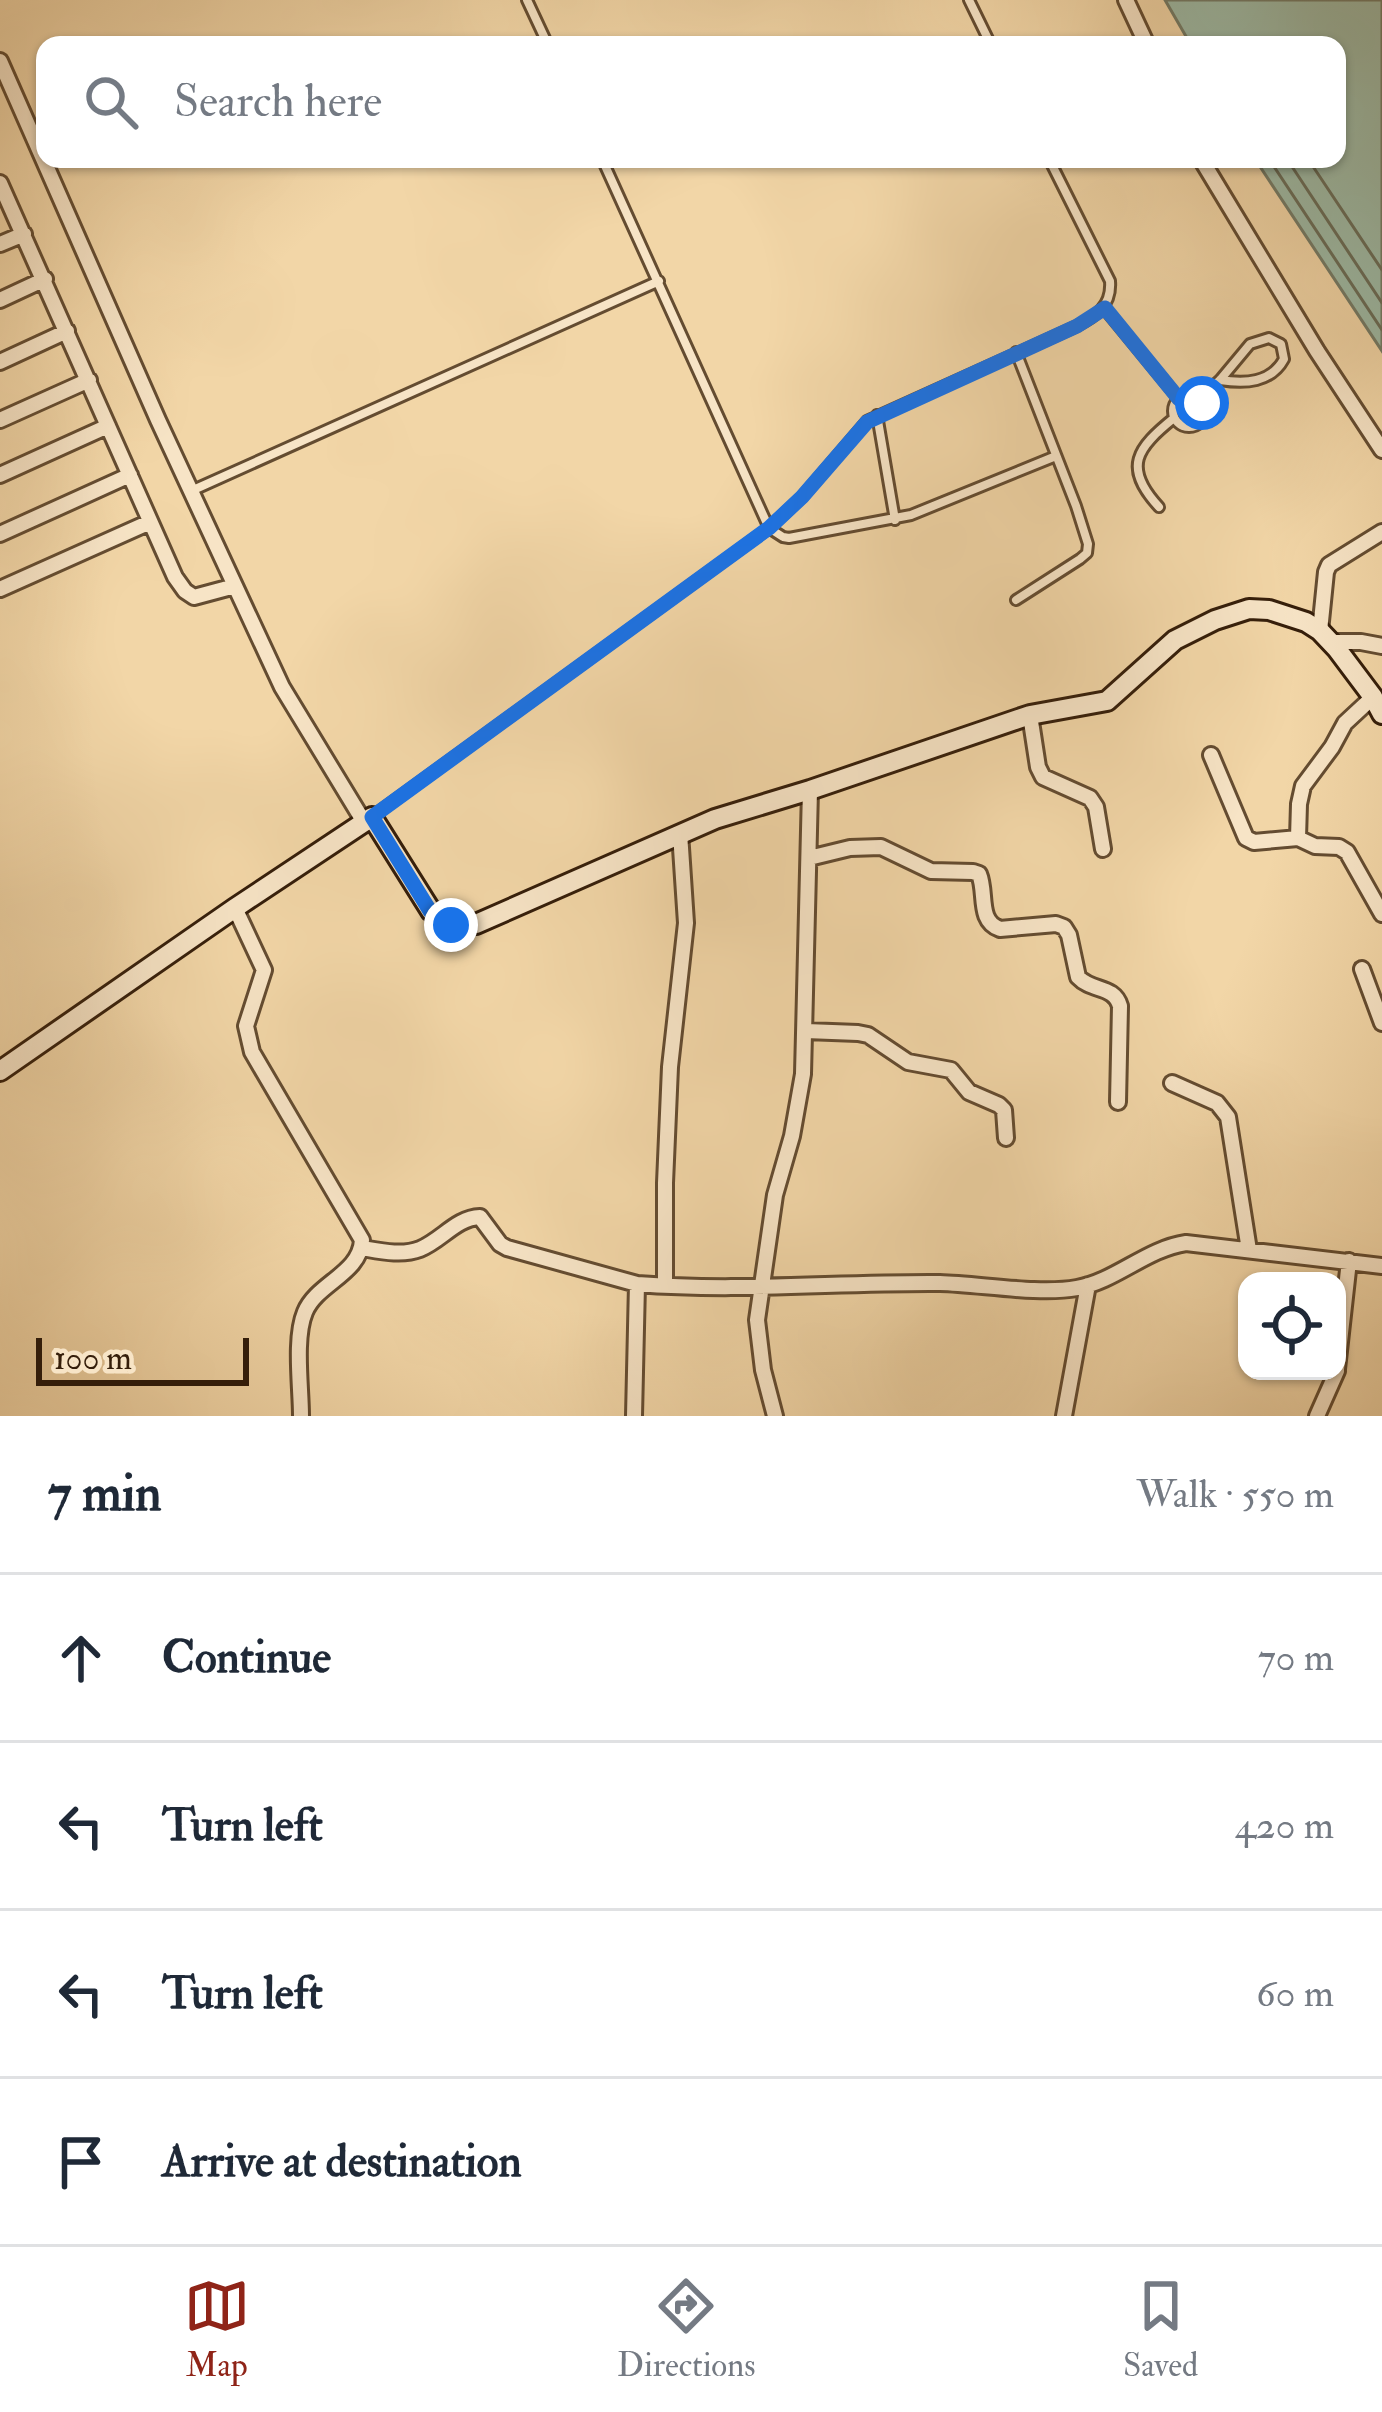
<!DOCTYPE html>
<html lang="en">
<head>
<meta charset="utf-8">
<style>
  :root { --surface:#fff; --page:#f6f6f7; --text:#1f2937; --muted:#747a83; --line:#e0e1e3; --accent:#8f2418 }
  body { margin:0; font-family:"IM FELL Double Pica",serif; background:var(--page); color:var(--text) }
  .controls { position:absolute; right:36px; bottom:36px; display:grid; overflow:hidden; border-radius:24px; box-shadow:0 3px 9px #0004 }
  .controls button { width:108px; height:108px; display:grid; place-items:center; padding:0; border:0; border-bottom:3px solid var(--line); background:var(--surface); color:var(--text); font:60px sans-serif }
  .scale { position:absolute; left:36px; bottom:30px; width:213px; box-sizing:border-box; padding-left:12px; border:6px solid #351e0a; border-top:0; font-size:33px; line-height:42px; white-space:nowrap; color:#351e0a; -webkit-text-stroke:9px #f7e4c6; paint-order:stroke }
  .stop { position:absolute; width:36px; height:36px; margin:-27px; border:9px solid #1a73e8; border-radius:50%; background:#fff }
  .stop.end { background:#1a73e8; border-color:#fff; box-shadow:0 3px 12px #0008 }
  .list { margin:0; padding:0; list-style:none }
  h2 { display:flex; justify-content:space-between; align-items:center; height:156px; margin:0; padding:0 48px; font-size:51px }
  h2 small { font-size:39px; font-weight:400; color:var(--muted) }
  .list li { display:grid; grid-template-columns:78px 1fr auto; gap:36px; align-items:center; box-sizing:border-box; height:168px; padding:0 48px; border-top:3px solid var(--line) }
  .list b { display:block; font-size:45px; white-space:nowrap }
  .list em { font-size:39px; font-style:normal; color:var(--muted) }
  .icon { flex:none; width:66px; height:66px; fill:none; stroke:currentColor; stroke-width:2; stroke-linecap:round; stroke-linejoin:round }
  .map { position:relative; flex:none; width:1382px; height:1416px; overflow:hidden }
  .search { position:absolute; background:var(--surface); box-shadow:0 3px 9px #0004; left:36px; right:36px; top:36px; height:132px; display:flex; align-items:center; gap:30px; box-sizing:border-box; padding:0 42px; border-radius:24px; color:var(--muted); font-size:45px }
  .sheet { height:828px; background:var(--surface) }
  nav { display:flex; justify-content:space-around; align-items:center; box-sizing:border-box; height:168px; border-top:3px solid var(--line); background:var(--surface); font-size:33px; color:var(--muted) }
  nav a { display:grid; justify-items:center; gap:6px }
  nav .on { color:var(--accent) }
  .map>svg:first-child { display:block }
  .water { fill:#9cb9a5; stroke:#737b67; stroke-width:3 }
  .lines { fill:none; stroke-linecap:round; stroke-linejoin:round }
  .shore { stroke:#686c58; stroke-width:3 }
  .lane-casing { stroke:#644c31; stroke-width:14 }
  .street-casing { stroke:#644c31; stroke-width:20 }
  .secondary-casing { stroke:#351e0a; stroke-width:24 }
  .lane { stroke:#f7e4c6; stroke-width:8 }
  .street { stroke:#f7e4c6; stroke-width:14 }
  .secondary { stroke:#f7e4c6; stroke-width:18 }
  .route { stroke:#1a73e8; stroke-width:15 }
</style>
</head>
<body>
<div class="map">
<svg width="1382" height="1416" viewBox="0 0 1382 1416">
  <rect width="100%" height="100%" fill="#f2d6a7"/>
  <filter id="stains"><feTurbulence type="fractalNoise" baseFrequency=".00167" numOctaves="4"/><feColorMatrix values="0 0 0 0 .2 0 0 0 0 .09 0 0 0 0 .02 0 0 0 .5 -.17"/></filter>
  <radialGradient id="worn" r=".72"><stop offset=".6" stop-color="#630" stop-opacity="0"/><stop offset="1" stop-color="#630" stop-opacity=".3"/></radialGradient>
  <path class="water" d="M1165 0H1382V351L1255 159H1337V45H1191Z"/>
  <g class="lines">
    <path class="shore" d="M1269 159 1382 330
      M1287 159 1382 303
      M1308 159 1382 270"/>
    <defs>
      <path id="lane" d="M527 0 548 45
        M969 0 991 45
        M602 159 769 528 783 537 789 538 911 515 1056 456
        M1104 308 1179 399
        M1016 352 1076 506 1088 544 1087 553 1080 559 1016 600
        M1173 411a16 16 0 1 1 32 0a16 16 0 1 1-32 0Z
        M1199 399 1220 380 1250 344 1269 338 1281 344 1284 359C1271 383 1245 384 1220 380
        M877 415 895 520
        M191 491 659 281
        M1159 507C1122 467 1137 448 1174 418
        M373 816 769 528 802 497 867 421 1077 326C1096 316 1112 306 1110 281L1049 159"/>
      <path id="street" d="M1126 0 1147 45
        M0 61 158 420 282 687 364 822
        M1201 159 1317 351 1382 450
        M0 183 175 577 185 591 194 597 235 586
        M0 244 24 234
        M0 300 45 279
        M0 362 67 331
        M0 420 89 380
        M0 475 108 426
        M0 534 130 475
        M0 589 150 522
        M1320 631 1326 572 1329 565 1382 532
        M1332 642H1361L1382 646
        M1030 715 1038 767 1043 777 1090 798 1096 807 1103 849
        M1211 755 1246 838 1254 842 1298 838 1315 846 1339 847 1347 852 1382 914
        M1298 838 1299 804 1303 786 1332 747 1345 723 1373 697
        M809 858 850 848 881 847 931 871 973 872 979 874C987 893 977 921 1000 929L1056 924 1064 927 1069 935 1078 977C1092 992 1114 985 1120 1006L1118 1102
        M235 908 264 970 246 1026 252 1052 362 1240C360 1274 317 1283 305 1312 294 1338 301 1387 301 1416
        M1362 969 1382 1023
        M806 1031 858 1033 868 1035 908 1062 951 1070 969 1092 999 1105 1004 1110 1006 1138
        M1172 1083 1217 1103 1228 1117 1249 1250
        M362 1248C380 1251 402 1256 420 1249 442 1240 456 1218 480 1217L500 1244 507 1248 637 1284 634 1416
        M637 1284C738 1292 839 1282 940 1283 980 1284 1039 1295 1077 1288 1116 1281 1146 1249 1186 1243L1382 1266
        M665 1286V1183L670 1067 686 923 680 833
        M1337 1369 1349 1261
        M775 1416 763 1370 757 1320 775 1195 792 1136 803 1074 810 790
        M1064 1416 1088 1285
        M1317 1416 1337 1371"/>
      <path id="secondary" d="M0 1071 235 908 372 817 431 911 451 925 476 924 715 819 810 790 1030 715 1107 701 1175 640 1215 620 1249 609 1269 610 1306 622 1320 631 1337 649 1373 697 1382 714"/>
    </defs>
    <use href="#lane" class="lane-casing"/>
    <use href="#street" class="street-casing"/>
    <use href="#secondary" class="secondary-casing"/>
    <use href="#lane" class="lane"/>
    <use href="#street" class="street"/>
    <use href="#secondary" class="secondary"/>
  </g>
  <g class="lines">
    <path class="route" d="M451 925 430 911 372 817 769 528 802 497 867 422 1077 326 1105 308 1179 399 1194 396 1202 403"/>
  </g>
  <rect width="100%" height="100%" filter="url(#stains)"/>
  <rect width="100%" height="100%" fill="url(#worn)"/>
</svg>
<div class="controls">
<button><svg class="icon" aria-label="locate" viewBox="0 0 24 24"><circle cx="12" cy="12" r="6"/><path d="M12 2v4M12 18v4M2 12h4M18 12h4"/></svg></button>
</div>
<div class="scale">100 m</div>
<div class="stop" style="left:1202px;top:403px"></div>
<div class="stop end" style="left:451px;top:925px"></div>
<div class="search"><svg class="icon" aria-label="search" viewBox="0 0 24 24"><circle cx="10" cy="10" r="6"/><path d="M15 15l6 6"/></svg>Search here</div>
</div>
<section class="sheet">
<h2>7 min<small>Walk · 550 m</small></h2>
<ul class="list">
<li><svg class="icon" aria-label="ahead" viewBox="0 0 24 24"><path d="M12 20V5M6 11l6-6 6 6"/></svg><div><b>Continue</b></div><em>70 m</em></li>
<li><svg class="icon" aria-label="left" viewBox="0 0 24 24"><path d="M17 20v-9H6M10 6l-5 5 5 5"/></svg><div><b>Turn left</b></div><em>420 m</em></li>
<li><svg class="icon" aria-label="left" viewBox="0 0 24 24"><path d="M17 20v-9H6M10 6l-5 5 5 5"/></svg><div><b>Turn left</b></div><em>60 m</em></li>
<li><svg class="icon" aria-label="arrive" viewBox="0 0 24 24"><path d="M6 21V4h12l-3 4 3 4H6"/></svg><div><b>Arrive at destination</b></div></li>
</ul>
</section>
<nav>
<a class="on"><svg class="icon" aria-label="map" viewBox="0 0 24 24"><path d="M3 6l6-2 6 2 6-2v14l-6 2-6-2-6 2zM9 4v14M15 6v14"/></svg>Map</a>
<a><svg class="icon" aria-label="directions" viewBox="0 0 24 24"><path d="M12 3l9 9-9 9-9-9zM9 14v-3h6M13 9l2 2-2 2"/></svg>Directions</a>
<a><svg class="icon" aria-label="saved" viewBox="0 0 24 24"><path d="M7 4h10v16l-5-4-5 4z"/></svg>Saved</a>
</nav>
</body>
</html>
